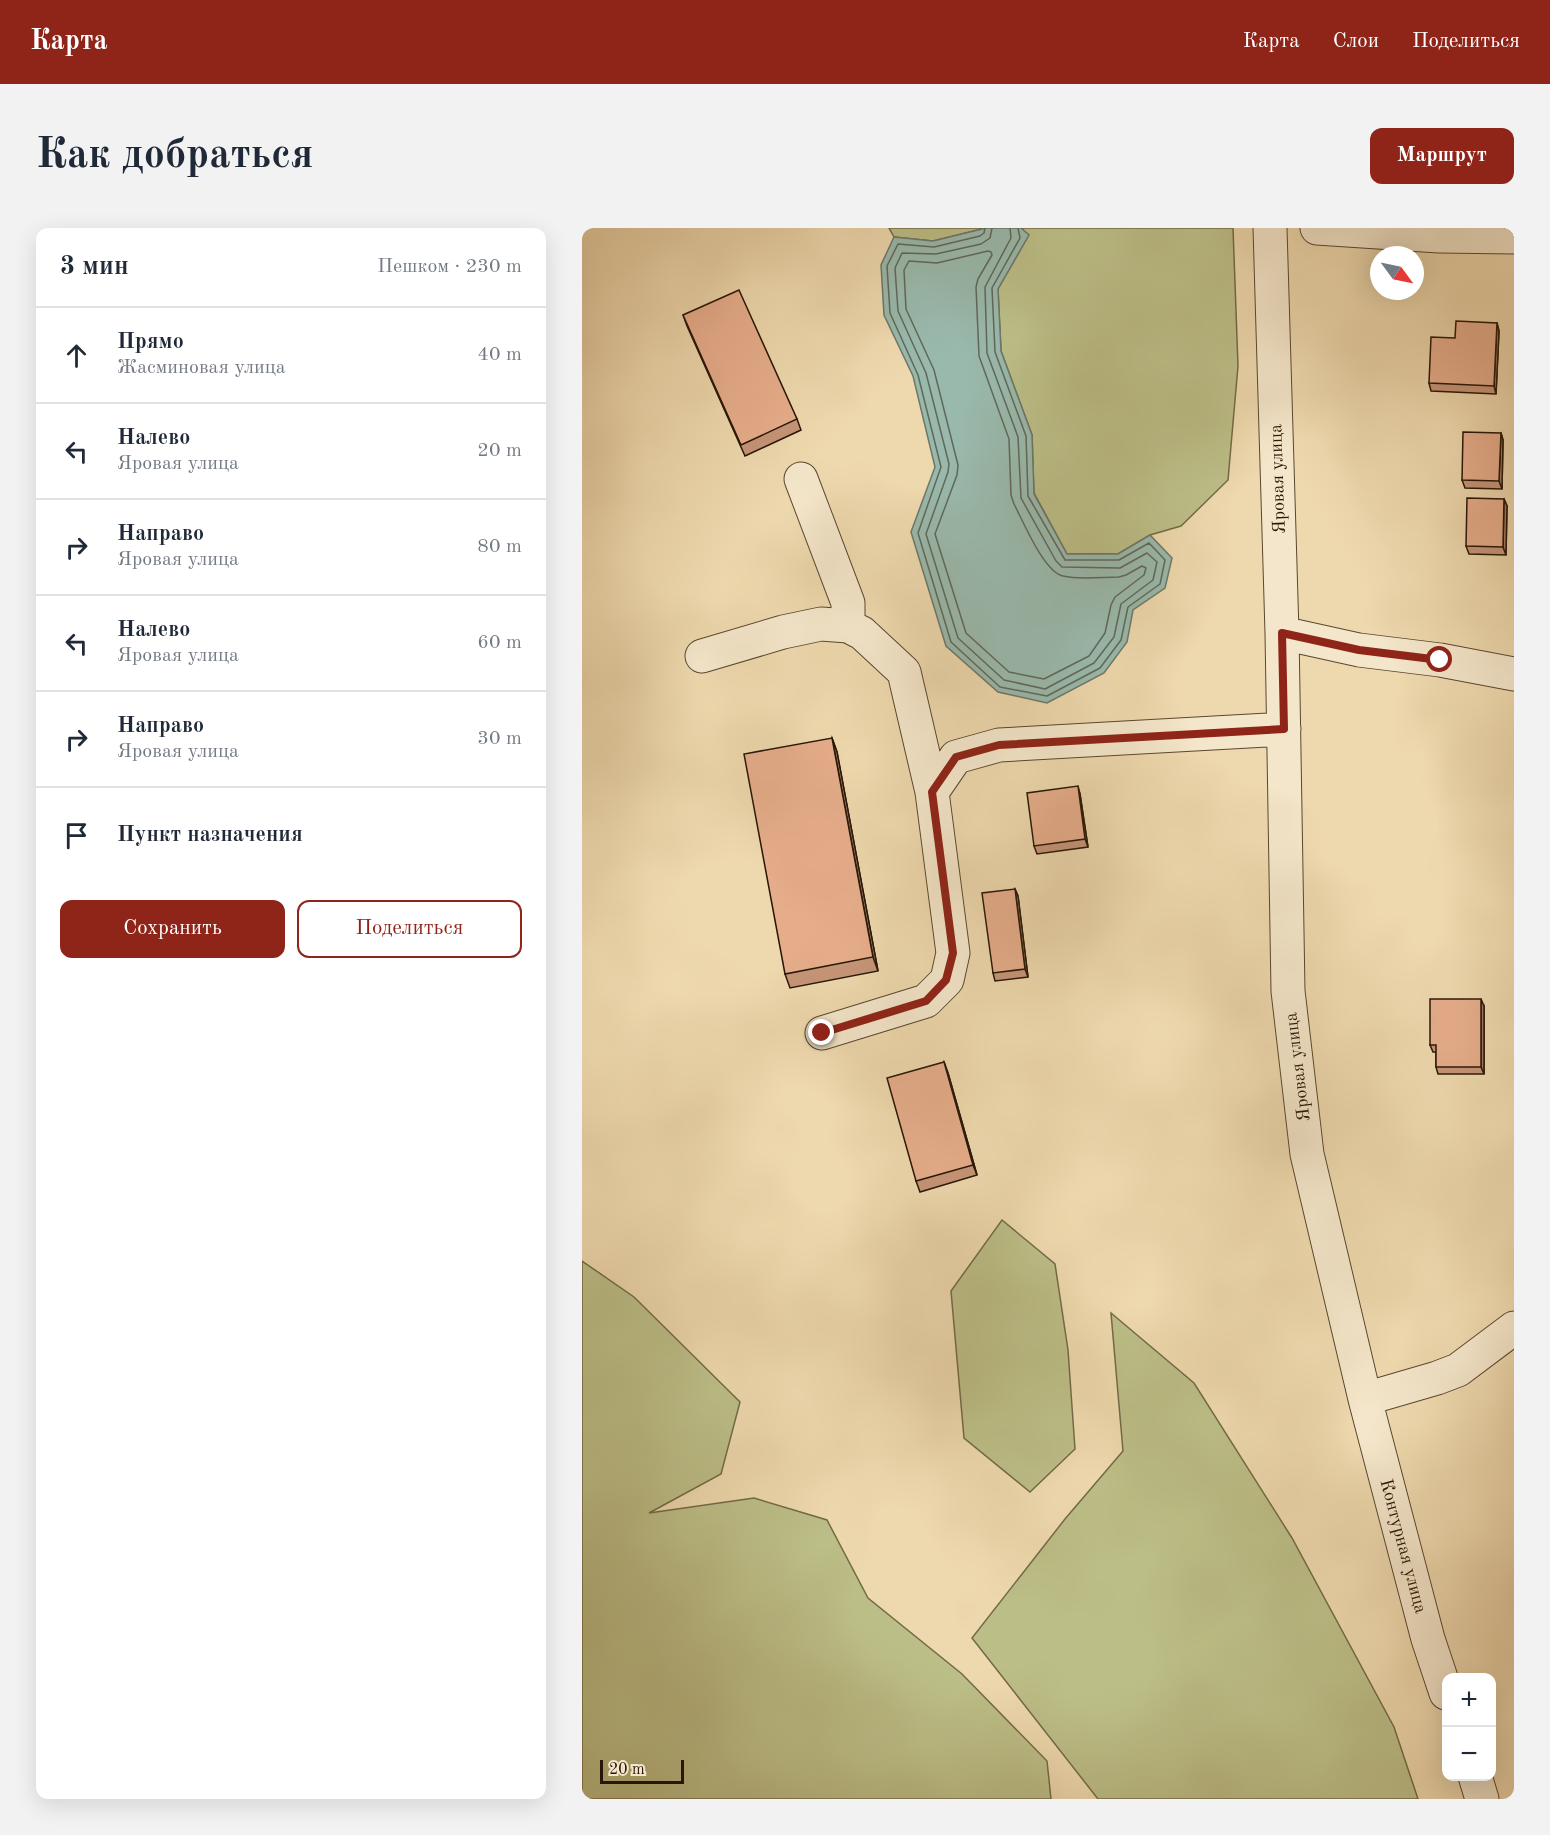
<!DOCTYPE html>
<html lang="ru">
<head>
<meta charset="utf-8">
<style>
  :root { --surface:#fff; --page:#f2f2f3; --text:#1f2937; --muted:#747a83; --line:#e0e1e3; --accent:#8f2418 }
  body { margin:0; font-family:"Old Standard TT",serif; background:var(--page); color:var(--text) }
  .controls { position:absolute; right:18px; bottom:18px; display:grid; overflow:hidden; border-radius:12px; box-shadow:0 6px 24px #0002 }
  .controls button { width:54px; height:54px; display:grid; place-items:center; padding:0; border:0; border-bottom:2px solid var(--line); background:var(--surface); color:var(--text); font:30px sans-serif }
  .compass { position:absolute; left:788px; top:18px; width:54px; height:54px; border-radius:50%; background:var(--surface); box-shadow:0 6px 24px #0002; rotate:123deg }
  .scale { position:absolute; left:18px; bottom:15px; width:84px; box-sizing:border-box; padding-left:6px; border:3px solid #281707; border-top:0; font-size:16px; line-height:21px; white-space:nowrap; color:#281707; -webkit-text-stroke:4px #f4e6ca; paint-order:stroke }
  .stop { position:absolute; width:18px; height:18px; margin:-14px; border:4px solid #8f2418; border-radius:50%; background:#fff }
  .stop.end { background:#8f2418; border-color:#fff; box-shadow:0 2px 6px #0008 }
  .list { margin:0; padding:0; list-style:none }
  h2 { display:flex; justify-content:space-between; align-items:center; height:78px; margin:0; padding:0 24px; font-size:26px }
  h2 small { font-size:20px; font-weight:400; color:var(--muted) }
  .list li { display:grid; grid-template-columns:39px 1fr auto; gap:18px; align-items:center; box-sizing:border-box; height:96px; padding:0 24px; border-top:2px solid var(--line) }
  .list b { display:block; font-size:22px; white-space:nowrap }
  .list p { margin:0; font-size:20px; white-space:nowrap; color:var(--muted) }
  .list em { font-size:20px; font-style:normal; color:var(--muted) }
  .actions { display:flex; gap:12px; padding:18px 24px }
  .actions a { flex:1; padding:14px 0; border:2px solid var(--accent); border-radius:12px; text-align:center; font-size:21px; color:var(--accent) }
  .actions .main { background:var(--accent); color:#fff }
  .icon { flex:none; width:33px; height:33px; fill:none; stroke:currentColor; stroke-width:2; stroke-linecap:round; stroke-linejoin:round }
  .map { position:relative; flex:none; width:932px; height:1571px; overflow:hidden; border-radius:12px }
  header { display:flex; align-items:center; gap:36px; box-sizing:border-box; height:84px; padding:0 30px; background:var(--accent); color:#fff }
  header strong { font-size:28px }
  nav { display:flex; gap:33px; margin-inline-start:auto; font-size:21px }
  .intro { display:flex; align-items:center; justify-content:space-between; box-sizing:border-box; height:144px; padding:0 36px }
  h1 { margin:0; font-size:42px }
  .button { padding:15px 27px; border-radius:12px; background:var(--accent); color:#fff; font-size:21px; font-weight:700 }
  main { display:flex; gap:36px; padding:0 36px }
  aside { flex:1; background:var(--surface); border-radius:12px; box-shadow:0 6px 24px #0002 }
  .map>svg:first-child { display:block }
  .green { fill:#bcbe87; stroke:#726a47; stroke-width:1.5 }
  .water { fill:#99b9ac; stroke:#6c786a; stroke-width:1.5 }
  .lines { fill:none; stroke-linecap:round; stroke-linejoin:round }
  .shore { stroke:#60685a; stroke-width:1.5 }
  .minor-casing { stroke:#5a4730; stroke-width:35 }
  .minor { stroke:#f4e6ca; stroke-width:33 }
  .wall { fill:#c69578; stroke:#281707; stroke-width:1.5 }
  .shaded-wall { fill:#a17961; stroke:#281707; stroke-width:1.5 }
  .building { fill:#e6ad8b; stroke:#281707; stroke-width:1.5 }
  .route { stroke:#8f2418; stroke-width:8 }
  .labels { text-anchor:middle; stroke-width:4.5; stroke-linejoin:round; paint-order:stroke }
  .street-label { font-size:18px; fill:#281707; stroke:#f4e6ca }
</style>
</head>
<body>
<header>
<strong>Карта</strong>
<nav><a>Карта</a><a>Слои</a><a>Поделиться</a></nav>
</header>
<div class="intro"><h1>Как добраться</h1><a class="button">Маршрут</a></div>
<main>
<aside>
<h2>3 мин<small>Пешком · 230 m</small></h2>
<ul class="list">
<li><svg class="icon" aria-label="ahead" viewBox="0 0 24 24"><path d="M12 20V5M6 11l6-6 6 6"/></svg><div><b>Прямо</b><p>Жасминовая улица</p></div><em>40 m</em></li>
<li><svg class="icon" aria-label="left" viewBox="0 0 24 24"><path d="M17 20v-9H6M10 6l-5 5 5 5"/></svg><div><b>Налево</b><p>Яровая улица</p></div><em>20 m</em></li>
<li><svg class="icon" aria-label="right" viewBox="0 0 24 24"><path d="M7 20v-9h11M14 6l5 5-5 5"/></svg><div><b>Направо</b><p>Яровая улица</p></div><em>80 m</em></li>
<li><svg class="icon" aria-label="left" viewBox="0 0 24 24"><path d="M17 20v-9H6M10 6l-5 5 5 5"/></svg><div><b>Налево</b><p>Яровая улица</p></div><em>60 m</em></li>
<li><svg class="icon" aria-label="right" viewBox="0 0 24 24"><path d="M7 20v-9h11M14 6l5 5-5 5"/></svg><div><b>Направо</b><p>Яровая улица</p></div><em>30 m</em></li>
<li><svg class="icon" aria-label="arrive" viewBox="0 0 24 24"><path d="M6 21V4h12l-3 4 3 4H6"/></svg><div><b>Пункт назначения</b></div></li>
</ul>
<div class="actions"><a class="main">Сохранить</a><a>Поделиться</a></div>
</aside>
<div class="map">
<svg width="932" height="1571" viewBox="0 0 932 1571">
  <rect width="100%" height="100%" fill="#eed8ad"/>
  <filter id="stains"><feTurbulence type="fractalNoise" baseFrequency=".00333" numOctaves="4"/><feColorMatrix values="0 0 0 0 .2 0 0 0 0 .09 0 0 0 0 .02 0 0 0 .5 -.17"/></filter>
  <radialGradient id="worn" r=".72"><stop offset=".6" stop-color="#630" stop-opacity="0"/><stop offset="1" stop-color="#630" stop-opacity=".3"/></radialGradient>
  <path class="green" d="M307 0H404L351 13 312 9Z
    M439 0H651L656 138 646 252 599 298 568 307 536 326H485L452 265 450 207 419 123 416 61 446 8Z
    M420 992 473 1036 486 1122 493 1221 448 1264 382 1210 369 1063Z
    M0 1033 52 1069 158 1174 139 1246 67 1285 172 1270 245 1292 286 1370 380 1446 465 1533 469 1571H0Z
    M529 1085 612 1155 710 1310 812 1499 836 1571H516L390 1410 483 1291 541 1223Z"/>
  <path class="water" d="M404 0H439L447 7 416 61 419 123 450 207 452 266 485 326H536L568 307 590 330 583 360 551 382 545 414 522 445 465 475 416 464 364 418 329 304 353 239 331 148 302 87 299 37 312 9 351 13Z"/>
  <g class="lines">
    <path class="shore" d="M403 0 402 5 398 8 352 19 316 16 305 38 308 85 336 147 359 239 336 305 369 414 418 459 465 468 518 440 539 412 546 379 578 356 583 332 567 315 537 332H483L446 268 444 208 413 124 410 60 438 10 436 0
      M410 0 408 10 399 16 354 26 320 25 313 40 316 83 344 145 367 236 366 244 344 306 376 410 422 452 463 461 512 435 532 409 539 376 571 352 575 334 565 325 538 340 480 339 474 333 439 270 436 209 405 125 403 59 429 10 428 0
      M406 23 409 24 410 27 396 51 394 59 397 128 427 211 429 267 432 276C441 293 462 344 481 348 497 352 520 349 537 349L544 347 560 338 564 340 562 347 533 369 529 377 523 405 507 428 462 451 427 444 384 405 353 306 375 247 376 237 352 142 324 81 322 42 327 33 355 35Z"/>
    <defs>
      <path id="minor" d="M688 0 700 405 706 763 725 926 783 1171 846 1411 864 1465
        M735 0 857 8 932 9
        M219 251 266 375V398
        M700 405 777 422 858 432 932 446
        M120 428 201 404 239 396 266 398 280 405 322 444 350 564
        M240 805 344 773 365 752 371 725 350 564 374 529 417 517 702 501
        M783 1171 855 1150 876 1142 932 1100
        M893 1548 900 1571"/>
    </defs>
    <use href="#minor" class="minor-casing"/>
    <use href="#minor" class="minor"/>
  </g>
  <path class="wall" d="M101 87 215 191 219 202 163 228 105 98Z
    M915 95 917 103 914 166 849 163 847 155 873 110Z
    M919 205 921 212 920 261 883 260 880 252Z
    M922 271 925 278 924 327 887 326 884 318Z
    M250 510 255 524 296 743 208 760 203 746Z
    M498 566 506 619 455 626 452 618Z
    M433 661 436 668 446 749 413 753 411 745Z
    M902 778V846H856L854 839V824H851L848 817Z
    M362 834 366 845 395 947 338 964 334 953Z"/>
  <path class="shaded-wall" d="M915 95 917 103 914 166 912 158Z
    M919 205 921 212 920 261 917 253Z
    M922 271 925 278 924 327 921 319Z
    M250 510 255 524 296 743 291 729Z
    M496 558 498 566 506 619 503 611Z
    M433 661 436 668 446 749 443 741Z
    M899 771 902 778V846L899 839Z
    M362 834 366 845 395 947 391 937Z"/>
  <path class="building" d="M157 62 215 191 159 217 101 87Z
    M874 93 915 95 912 158 847 155 849 109 873 110Z
    M881 204 919 205 917 253 880 252Z
    M885 270 922 271 921 319 884 318Z
    M250 510 291 729 203 746 162 526Z
    M496 558 503 611 452 618 445 565Z
    M433 661 443 741 411 745 400 665Z
    M848 771H899V839H854V817H848Z
    M362 834 391 937 334 953 305 850Z"/>
  <g class="lines">
    <path class="route" d="M240 805 344 773 364 752 371 725 350 564 374 529 417 517 702 501 700 405 777 422 858 432"/>
  </g>
  <g class="labels">
    <g class="street-label">
      <text transform="translate(695 251) rotate(-92)" y="6">Яровая улица</text>
      <text transform="translate(715 839) rotate(-97)" y="6">Яровая улица</text>
      <text transform="translate(822 1318) rotate(75)" y="6">Контурная улица</text>
    </g>
  </g>
  <rect width="100%" height="100%" filter="url(#stains)"/>
  <rect width="100%" height="100%" fill="url(#worn)"/>
</svg>
<div class="controls">
<button>+</button>
<button>−</button>
</div>
<svg class="compass" viewBox="-18 -18 36 36"><path d="M0-13l5 13h-10z" fill="#e53935"/><path d="M0 13l5-13h-10z" fill="#747a83"/></svg>
<div class="scale">20 m</div>
<div class="stop" style="left:858px;top:432px"></div>
<div class="stop end" style="left:240px;top:805px"></div>
</div>
</main>
</body>
</html>
